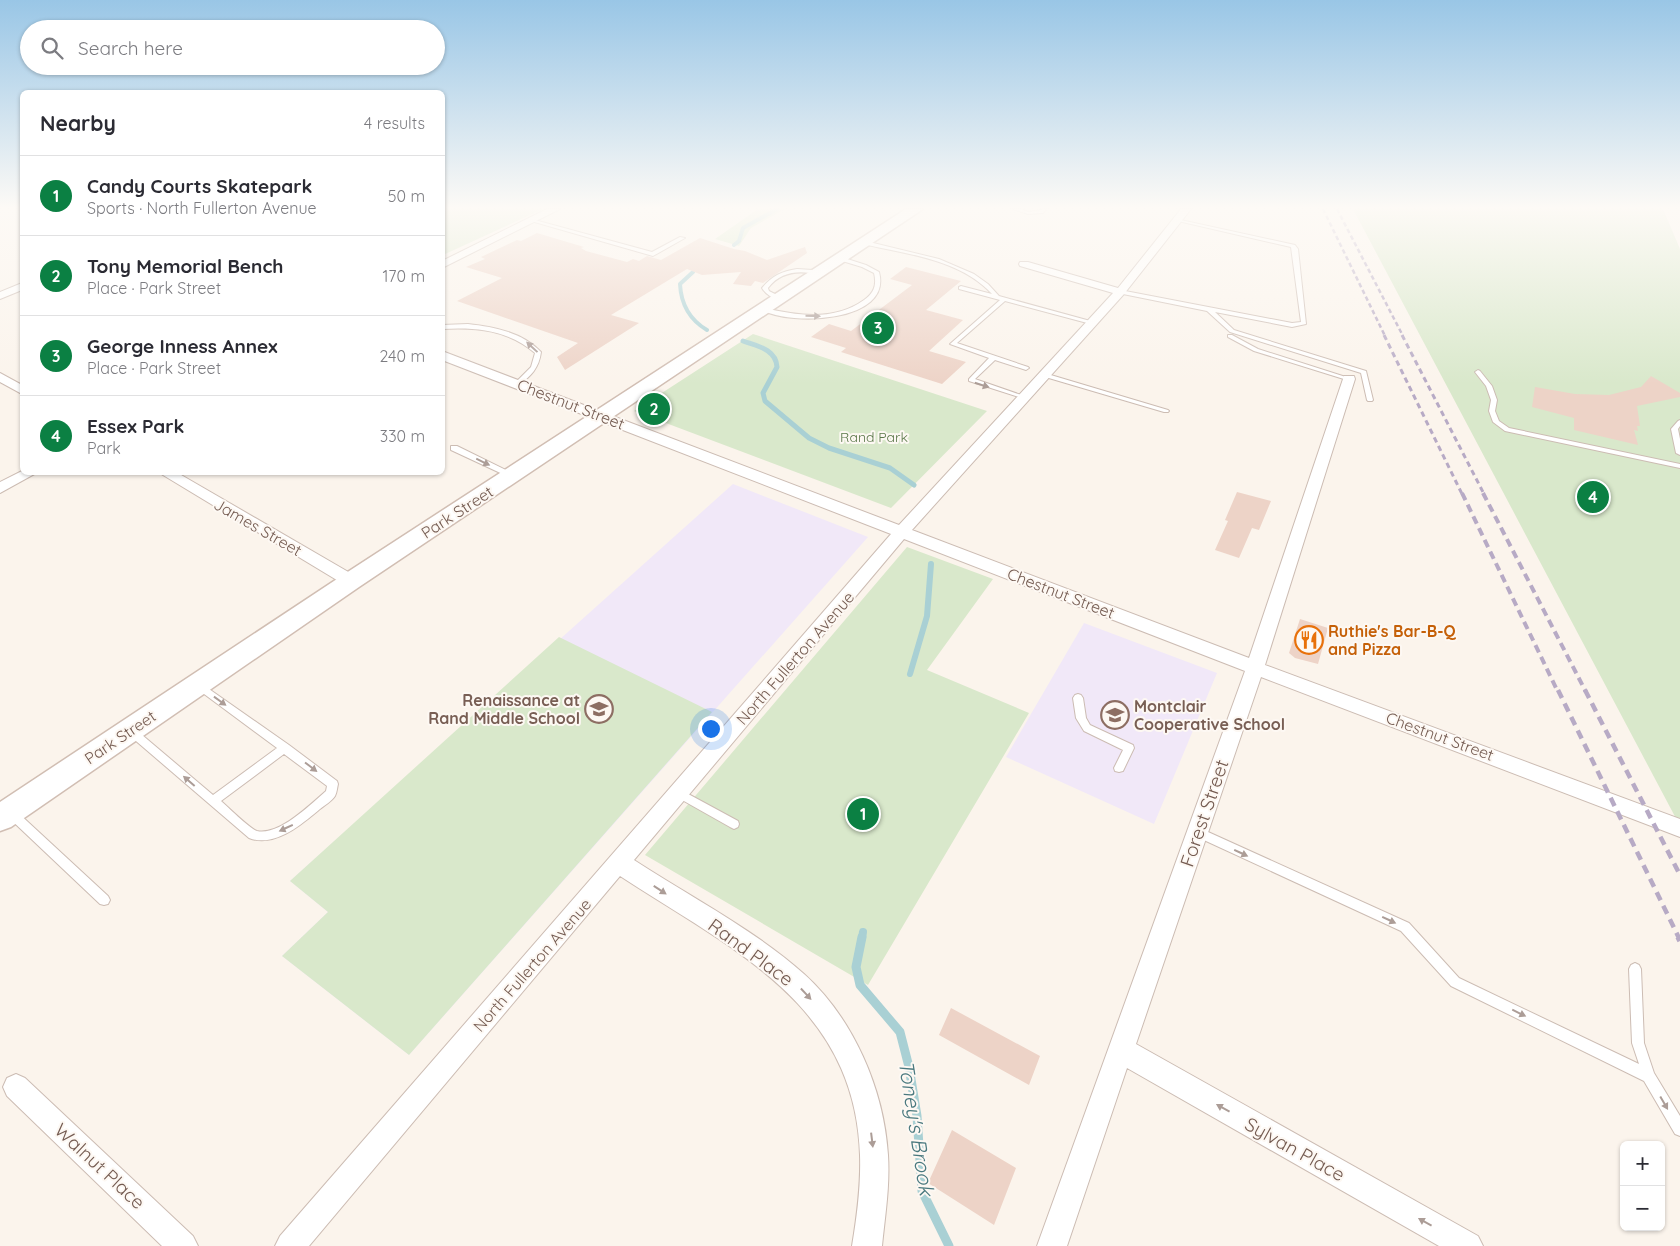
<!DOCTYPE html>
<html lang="en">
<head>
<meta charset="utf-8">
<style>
  :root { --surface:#fff; --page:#f2f2f3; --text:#2b2b33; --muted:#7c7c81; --line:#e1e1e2; --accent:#0b8043 }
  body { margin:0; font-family:Quicksand,sans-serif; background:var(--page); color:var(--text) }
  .controls { position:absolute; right:15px; bottom:15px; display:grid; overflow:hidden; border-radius:8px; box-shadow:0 1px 4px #0004 }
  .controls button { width:45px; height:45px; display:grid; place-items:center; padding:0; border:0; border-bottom:1px solid var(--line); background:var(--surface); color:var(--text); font:25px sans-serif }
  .you { position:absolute; left:710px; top:728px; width:18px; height:18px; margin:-12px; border:4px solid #fff; border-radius:50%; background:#1a73e8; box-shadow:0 0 0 8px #1a73e833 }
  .badge { display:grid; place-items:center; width:32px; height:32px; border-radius:50%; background:var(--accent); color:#fff; font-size:16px; font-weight:700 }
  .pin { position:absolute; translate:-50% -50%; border:2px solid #fff; box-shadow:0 1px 5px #0006 }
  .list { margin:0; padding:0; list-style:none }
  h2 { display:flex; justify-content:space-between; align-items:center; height:65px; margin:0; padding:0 20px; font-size:21px }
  h2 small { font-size:16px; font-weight:400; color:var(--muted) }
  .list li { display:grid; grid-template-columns:32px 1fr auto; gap:15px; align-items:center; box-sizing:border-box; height:80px; padding:0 20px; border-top:1px solid var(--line) }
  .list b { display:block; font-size:19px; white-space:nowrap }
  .list p { margin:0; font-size:16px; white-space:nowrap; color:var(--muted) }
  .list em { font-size:16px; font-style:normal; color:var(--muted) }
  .icon { flex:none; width:28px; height:28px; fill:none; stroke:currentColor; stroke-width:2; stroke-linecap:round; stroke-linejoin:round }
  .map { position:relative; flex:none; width:1680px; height:1246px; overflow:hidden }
  .search { position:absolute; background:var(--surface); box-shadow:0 1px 4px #0004; left:20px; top:20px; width:425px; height:55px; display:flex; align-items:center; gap:12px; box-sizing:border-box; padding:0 18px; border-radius:28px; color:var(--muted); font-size:19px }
  .panel { position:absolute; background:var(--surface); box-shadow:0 1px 4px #0004; left:20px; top:90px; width:425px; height:385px; border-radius:8px }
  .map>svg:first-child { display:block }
  .education { fill:#f1e8f8 }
  .green { fill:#d9e8cb }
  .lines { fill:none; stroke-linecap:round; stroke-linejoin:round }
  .stream-far4 { stroke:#a9d0d4; stroke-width:4 }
  .stream-far3 { stroke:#a9d0d4; stroke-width:5 }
  .stream-far2 { stroke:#a9d0d4; stroke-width:6 }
  .stream-far1 { stroke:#a9d0d4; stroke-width:8 }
  .stream { stroke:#a9d0d4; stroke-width:9 }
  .building { fill:#edd3c7 }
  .lane-casing { stroke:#ccbcb3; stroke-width:2 }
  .street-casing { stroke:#ccbcb3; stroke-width:2 }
  .secondary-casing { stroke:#d1beb3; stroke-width:3 }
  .lane { fill:#fff; fill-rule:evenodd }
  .street { fill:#fff; fill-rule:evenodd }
  .secondary { fill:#fff; fill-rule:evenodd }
  .rail-far4 { stroke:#b7aac5; stroke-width:2.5; stroke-dasharray:4.5 3; stroke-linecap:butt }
  .rail-far3 { stroke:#b7aac5; stroke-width:3; stroke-dasharray:5.5 4; stroke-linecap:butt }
  .rail-far2 { stroke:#b7aac5; stroke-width:4; stroke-dasharray:8 5; stroke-linecap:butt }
  .rail-far1 { stroke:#b7aac5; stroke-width:4.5; stroke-dasharray:9 6; stroke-linecap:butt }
  .rail { stroke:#b7aac5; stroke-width:5.5; stroke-dasharray:11 8; stroke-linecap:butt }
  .oneway { fill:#ac9d97 }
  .labels { text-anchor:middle; stroke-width:4; stroke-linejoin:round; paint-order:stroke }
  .far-park-label { font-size:14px; fill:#5b784a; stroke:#fdf8f3 }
  .street-label { font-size:16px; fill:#745b51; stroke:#fdf8f3 }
  .food-label { font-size:16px; font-weight:bold; fill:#c56008; stroke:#fdf8f3; text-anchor:start }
  .education-label { font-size:16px; font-weight:bold; fill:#785e54; stroke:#fdf8f3; text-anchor:end }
  .near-street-label { font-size:19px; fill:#745b51; stroke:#fdf8f3 }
  .near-water-label { font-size:21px; font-style:italic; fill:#49787e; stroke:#fdf8f3 }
</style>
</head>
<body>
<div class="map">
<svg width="1680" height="1246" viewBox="0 0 1680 1246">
  <rect width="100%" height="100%" fill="#fbf4ec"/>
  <path class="education" d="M733 484 868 537 409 1055 282 956 328 912 290 881Z
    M1084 623 1217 673 1154 824 1006 757Z"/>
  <path class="green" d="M443 209H543L443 255Z
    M758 209H785L751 228 739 246 715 239Z
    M1353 209H1663L1680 249V826Z
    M753 334 987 411 891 508 634 411Z
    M907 547 993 579 927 670 1029 713 868 985 645 855Z
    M559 637 712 712 409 1055 282 956 328 912 290 881Z"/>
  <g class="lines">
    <path class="stream-far4" d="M734 245 739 241 743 228 777 209
      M693 272 680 284C681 304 690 320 707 330"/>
    <path class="stream-far3" d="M743 341C757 346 776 349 777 367L763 393 765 401 809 438 829 448 890 468 914 485"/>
    <path class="stream-far2" d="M910 674 927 616 931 564"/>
    <path class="stream-far1" d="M862 938 863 932"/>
    <path class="stream" d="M862 937 856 967 860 985 900 1032 909 1067 917 1116 922 1191 949 1246"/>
  </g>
  <path class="building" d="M537 233 584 247 581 248 586 251 627 262 633 259 639 261 647 256 661 260 700 238 734 249 745 251 767 260 805 247 807 253 763 283 755 281 751 286 733 284 741 272 702 275 687 269 611 315 639 323 565 370 557 357 578 343 457 301 502 278 466 267 485 259 481 257 517 240 521 241Z
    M906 267 961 281 926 310 963 320 929 351 966 362 942 384 841 352 846 348 811 337 829 324 851 331 912 285 890 279Z
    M1651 376 1680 393V397L1637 406 1640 426H1637L1638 431 1634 430 1638 445 1574 430V418L1532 407 1535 387 1575 394 1609 395 1641 387Z
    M1237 492 1271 501 1259 530 1252 528 1239 558 1215 550 1228 521 1225 520Z
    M1300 619 1328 628 1318 664 1295 658 1289 653Z
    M951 1008 1040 1056 1029 1085 939 1035Z
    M952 1130 1016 1168 994 1225 928 1183Z"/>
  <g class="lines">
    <defs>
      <path id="lane" d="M1013 209H1021L1028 212 1046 209 1043 213 1028 214Z
        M531 219 652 252 680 237 685 238 653 256 531 221Z
        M1176 219 1295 245 1298 249 1306 324 1292 327 1215 312 1234 330 1366 371 1373 400 1372 401H1368L1367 400 1361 373 1230 332 1207 311 1118 293V291L1120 290 1292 323 1301 322 1291 247 1178 221H1176Z
        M865 241 939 259 974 274 988 284 999 296 1094 322 1091 324 1005 301 957 343 1028 367 1029 368 1026 370 995 360 975 379 1027 397 1026 398H1022L969 381V379L989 358 950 344 1000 300 959 289V287L961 286 992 294C960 259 906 254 863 244L862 243Z
        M841 257 866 265 879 272C893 323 790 326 762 310L765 308C798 316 835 321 864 300 874 293 877 285 874 273L862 267 839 260V258Z
        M797 269 813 270 823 273 820 275C800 270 781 271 768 288L769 291 783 298V300C775 300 766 295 762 288 772 276 782 271 797 269Z
        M468 324C494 327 522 332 541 352 539 368 531 376 519 385H515V383L531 367 535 353C508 330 477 327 442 329V325Z
        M1228 335H1232L1258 349 1352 379 1349 381 1347 380 1254 351 1228 337Z
        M1478 370 1480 371 1492 386 1497 400 1495 411 1499 421 1509 428 1680 464V468L1505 431 1493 422 1489 411 1491 400 1486 386 1475 372Z
        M1044 373 1168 410 1169 411 1168 412H1164L1042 376V374Z
        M1680 420V426L1678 429 1680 439V455L1676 453 1671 429 1678 421Z
        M451 446H457L516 475 515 477H509L451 450Z
        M199 682 289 745 337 781 338 784C337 788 337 792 335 796 332 801 325 805 320 809 302 824 275 848 249 838L129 735 127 732 129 729 132 728 135 729 213 795 277 748 196 688 194 686 196 684ZM284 754 327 786 326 791C311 804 279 836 257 831 250 829 228 807 221 801Z
        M1078 694 1081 695 1083 698 1086 718 1090 725 1133 745 1134 748 1123 771 1119 772 1115 771 1114 768 1123 750 1084 731 1076 718 1073 698 1075 695Z
        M679 789 738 821 739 824 738 827 734 829 730 827 675 796 674 793 675 790Z
        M11 808 15 810 108 896 110 900 108 904 104 905 100 904 7 816 6 813 7 810Z
        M1197 827 1409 923 1459 978 1639 1064 1632 1043 1629 969 1631 965 1635 963 1639 965 1641 969 1644 1043 1654 1073 1680 1116V1136L1675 1134 1644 1081 1451 986 1401 931 1193 835 1192 832 1193 829Z"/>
      <path id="street" d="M547 209H560L442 268V261Z
        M1181 209H1191L1124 294 912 530 1249 658 1343 379 1344 376H1354L1355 379 1265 665 1680 819V837L1261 677 1136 1044 1478 1236 1483 1246H1439L1127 1068 1067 1246H1037L1245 671 904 539 634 860C689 896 755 930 804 974 853 1018 884 1089 888 1155 890 1186 885 1216 882 1246H852C857 1216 861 1186 860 1155 855 1003 731 949 620 876L309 1246H275L280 1236 891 534 442 360V351L899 525 1113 293 1020 266 1019 264 1020 262H1028L1118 288Z
        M22 283V290L0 299V292Z
        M0 373 22 385V394L0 382Z
        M22 471V472H38L0 493V482Z
        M158 472H176L357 577 359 581 357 585 351 587 345 585Z
        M16 1074 25 1078 193 1236 198 1246H162L7 1096 3 1087 7 1078Z"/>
      <path id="secondary" d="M906 209H923L359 587 11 827 0 831V802L343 575Z"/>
    </defs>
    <use href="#lane" class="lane-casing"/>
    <use href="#street" class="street-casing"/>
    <use href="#secondary" class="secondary-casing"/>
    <use href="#lane" class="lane"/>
    <use href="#street" class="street"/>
    <use href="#secondary" class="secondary"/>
    <path class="rail-far4" d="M1323 209 1385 336
      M1337 209 1403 336"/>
    <path class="rail-far3" d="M1384 335 1462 494
      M1402 335 1484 494"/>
    <path class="rail-far2" d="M1462 493 1558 692
      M1483 493 1586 692"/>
    <path class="rail-far1" d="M1558 690 1679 938
      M1585 690 1680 875"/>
    <path class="rail" d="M1678 937 1680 941"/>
  </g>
  <defs><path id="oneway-solid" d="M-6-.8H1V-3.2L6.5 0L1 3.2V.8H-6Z" transform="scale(1.25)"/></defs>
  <g class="oneway">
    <use href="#oneway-solid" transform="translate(813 316) rotate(2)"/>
    <use href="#oneway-solid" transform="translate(532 347) rotate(-137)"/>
    <use href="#oneway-solid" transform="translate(982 385) rotate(17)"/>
    <use href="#oneway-solid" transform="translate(483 462) rotate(26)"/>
    <use href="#oneway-solid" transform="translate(220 701) rotate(36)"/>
    <use href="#oneway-solid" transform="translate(311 767) rotate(37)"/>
    <use href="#oneway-solid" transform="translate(189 781) rotate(-139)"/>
    <use href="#oneway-solid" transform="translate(286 828) rotate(155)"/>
    <use href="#oneway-solid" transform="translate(1241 853) rotate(25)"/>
    <use href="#oneway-solid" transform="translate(660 890) rotate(33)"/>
    <use href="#oneway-solid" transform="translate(1389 920) rotate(25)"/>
    <use href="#oneway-solid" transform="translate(806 994) rotate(47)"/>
    <use href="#oneway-solid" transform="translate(1519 1013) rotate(26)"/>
    <use href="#oneway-solid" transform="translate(1664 1103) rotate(60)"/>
    <use href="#oneway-solid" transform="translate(1223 1108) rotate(-151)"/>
    <use href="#oneway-solid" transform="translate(872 1140) rotate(83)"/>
    <use href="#oneway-solid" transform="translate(1425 1222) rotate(-151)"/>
  </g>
  <linearGradient id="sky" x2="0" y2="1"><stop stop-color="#99c6e6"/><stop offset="0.54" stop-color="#fdfaf6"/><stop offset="1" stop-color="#fdfaf6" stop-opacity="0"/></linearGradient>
  <rect width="1680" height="384" fill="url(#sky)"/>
  <defs>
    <symbol id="restaurant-ring" viewBox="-11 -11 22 22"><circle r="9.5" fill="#fdf8f3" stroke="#e8710a" stroke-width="1.5"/><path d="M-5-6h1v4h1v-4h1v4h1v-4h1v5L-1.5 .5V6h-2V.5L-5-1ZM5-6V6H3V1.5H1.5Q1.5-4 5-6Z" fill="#e8710a"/></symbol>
    <symbol id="school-ring" viewBox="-11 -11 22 22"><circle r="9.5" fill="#fdf8f3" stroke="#8d6e63" stroke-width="1.5"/><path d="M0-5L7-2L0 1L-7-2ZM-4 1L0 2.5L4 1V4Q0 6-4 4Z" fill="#8d6e63"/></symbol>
  </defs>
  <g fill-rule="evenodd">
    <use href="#restaurant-ring" x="1293" y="624" width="32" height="32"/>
    <use href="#school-ring" x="583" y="693" width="32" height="32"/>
    <use href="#school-ring" x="1099" y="699" width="32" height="32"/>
  </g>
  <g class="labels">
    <g class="far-park-label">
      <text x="874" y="442">Rand Park</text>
    </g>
    <g class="street-label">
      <text transform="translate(571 404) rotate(21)" y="6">Chestnut Street</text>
      <text transform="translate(457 512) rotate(-33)" y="6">Park Street</text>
      <text transform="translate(258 527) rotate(30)" y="6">James Street</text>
      <text transform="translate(1061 593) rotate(21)" y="6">Chestnut Street</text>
      <text transform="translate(795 658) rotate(-49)" y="6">North Fullerton Avenue</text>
      <text transform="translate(1440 736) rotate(20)" y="6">Chestnut Street</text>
      <text transform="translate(120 737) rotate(-34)" y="6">Park Street</text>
      <text transform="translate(532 965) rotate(-49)" y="6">North Fullerton Avenue</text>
    </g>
    <g class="food-label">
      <text x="1328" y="637">Ruthie's Bar-B-Q<tspan x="1328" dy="18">and Pizza</tspan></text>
    </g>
    <g class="education-label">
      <text x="580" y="706">Renaissance at<tspan x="580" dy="18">Rand Middle School</tspan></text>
      <text x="1134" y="712" text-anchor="start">Montclair<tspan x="1134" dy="18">Cooperative School</tspan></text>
    </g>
    <g class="near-street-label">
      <text transform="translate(1204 813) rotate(-71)" y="7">Forest Street</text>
      <text transform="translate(751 952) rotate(36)" y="7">Rand Place</text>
      <text transform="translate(1295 1149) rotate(29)" y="7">Sylvan Place</text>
      <text transform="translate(100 1166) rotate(43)" y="7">Walnut Place</text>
    </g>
    <g class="near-water-label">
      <text transform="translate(916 1128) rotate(81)" y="7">Toney's Brook</text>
    </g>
  </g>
</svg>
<div class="controls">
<button>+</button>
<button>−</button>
</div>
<div class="you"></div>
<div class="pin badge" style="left:863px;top:814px">1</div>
<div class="pin badge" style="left:654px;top:409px">2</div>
<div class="pin badge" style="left:878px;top:328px">3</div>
<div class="pin badge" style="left:1593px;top:497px">4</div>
<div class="search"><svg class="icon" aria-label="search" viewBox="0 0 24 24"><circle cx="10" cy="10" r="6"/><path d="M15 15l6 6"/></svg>Search here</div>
<section class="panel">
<h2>Nearby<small>4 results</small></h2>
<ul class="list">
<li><span class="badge">1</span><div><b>Candy Courts Skatepark</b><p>Sports · North Fullerton Avenue</p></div><em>50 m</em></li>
<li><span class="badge">2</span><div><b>Tony Memorial Bench</b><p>Place · Park Street</p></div><em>170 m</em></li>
<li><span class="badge">3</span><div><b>George Inness Annex</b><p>Place · Park Street</p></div><em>240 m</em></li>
<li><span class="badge">4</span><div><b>Essex Park</b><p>Park</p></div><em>330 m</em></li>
</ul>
</section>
</div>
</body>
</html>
